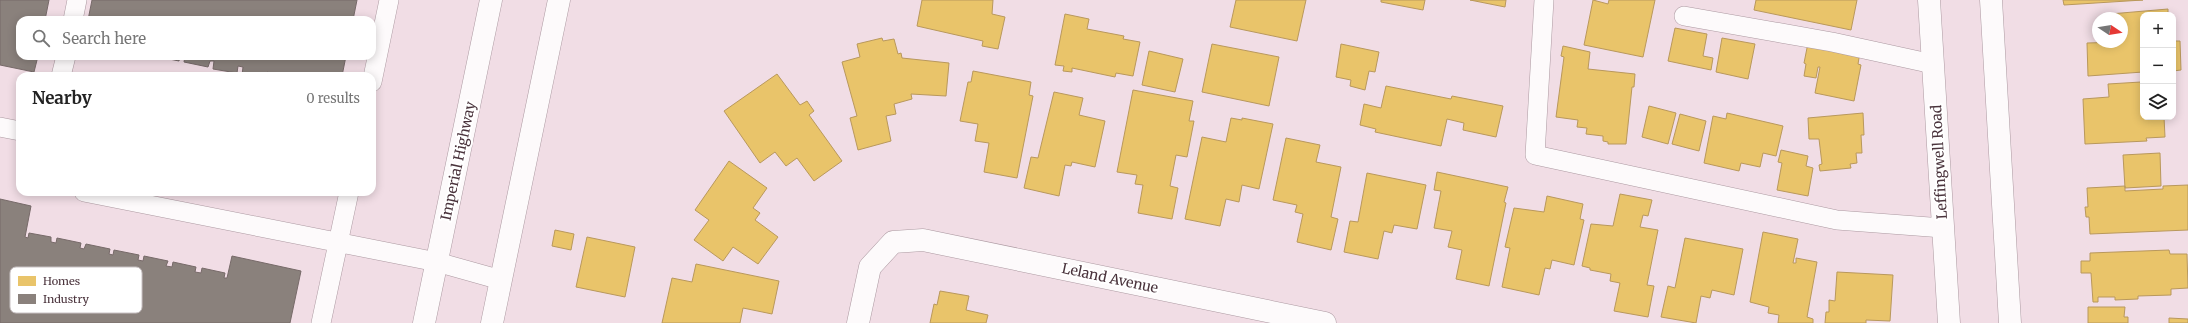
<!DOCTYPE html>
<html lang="en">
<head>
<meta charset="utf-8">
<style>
  :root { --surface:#fff; --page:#f6f6f6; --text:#222; --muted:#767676; --line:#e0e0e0 }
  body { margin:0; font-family:Merriweather,serif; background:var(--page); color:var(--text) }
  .controls { position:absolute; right:12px; top:12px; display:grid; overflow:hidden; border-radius:8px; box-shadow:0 2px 10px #0003 }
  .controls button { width:36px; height:36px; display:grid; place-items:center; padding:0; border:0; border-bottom:1px solid var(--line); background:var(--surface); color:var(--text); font:20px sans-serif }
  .compass { position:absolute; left:2092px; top:12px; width:36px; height:36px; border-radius:50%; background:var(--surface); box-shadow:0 2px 10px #0003; rotate:102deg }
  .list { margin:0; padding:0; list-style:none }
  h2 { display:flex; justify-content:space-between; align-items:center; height:52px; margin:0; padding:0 16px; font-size:17px }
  h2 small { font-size:13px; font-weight:400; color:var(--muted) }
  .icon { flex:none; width:22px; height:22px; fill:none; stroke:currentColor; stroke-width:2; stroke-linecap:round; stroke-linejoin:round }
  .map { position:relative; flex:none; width:2188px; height:323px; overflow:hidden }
  .search { position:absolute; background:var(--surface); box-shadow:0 2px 10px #0003; left:16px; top:16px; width:360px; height:44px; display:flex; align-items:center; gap:10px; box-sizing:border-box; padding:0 14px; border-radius:12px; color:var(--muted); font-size:15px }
  .panel { position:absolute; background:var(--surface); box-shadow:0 2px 10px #0003; left:16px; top:72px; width:360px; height:124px; border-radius:12px }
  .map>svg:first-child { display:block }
  .homes { fill:#e9c46a; stroke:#b9985c }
  .industry { fill:#8a817c; stroke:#776a69 }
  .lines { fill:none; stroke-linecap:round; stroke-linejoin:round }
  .lane-casing { stroke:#ac99a1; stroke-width:20 }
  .street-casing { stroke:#ac99a1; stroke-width:23 }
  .secondary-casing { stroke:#ac99a1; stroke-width:23 }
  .primary-casing { stroke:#ac99a1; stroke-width:23 }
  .lane { stroke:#fdfafb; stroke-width:19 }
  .street { stroke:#fdfafb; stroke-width:22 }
  .secondary { stroke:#fdfafb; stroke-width:22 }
  .primary { stroke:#fdfafb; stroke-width:22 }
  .labels { text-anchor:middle; stroke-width:4; stroke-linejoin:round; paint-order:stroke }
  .street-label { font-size:14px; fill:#4a333c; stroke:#fff }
  .key { fill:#fff; stroke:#c9c2c4; stroke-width:1 }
  .key-label { font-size:11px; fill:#4a333c }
</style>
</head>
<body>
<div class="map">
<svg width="2188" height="323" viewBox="0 0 2188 323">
  <rect width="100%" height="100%" fill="#f1dde5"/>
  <path class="homes" d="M922 0H993L992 14 1005 17 998 49 982 46 983 41 917 26Z
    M1236 0H1306L1297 41 1230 27Z
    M1381 0H1425L1423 10 1381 2Z
    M1470 0H1506L1505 7Z
    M1593 0 1608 4 1609 0H1655L1643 57 1584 45Z
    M1756 0H1857L1851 30 1754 10Z
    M2063 0H2143L2064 5Z
    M2168 9V15H2143V72L2088 76 2087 43 2122 42V18H2110V14Z
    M1065 14 1089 19 1087 29 1124 36 1123 39 1140 42 1133 76 1116 73 1115 77 1072 68V72L1063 71 1064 66 1055 65Z
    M1675 28 1707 34 1703 56 1713 58 1711 70 1668 61Z
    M882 38 883 41 894 39 898 54 901 53 902 58 949 63 946 96 911 94 912 99 894 104 896 114 886 116 891 141 858 150 850 118 857 116 842 62 860 57 857 44Z
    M1722 38 1755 44 1748 79 1716 72Z
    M2173 41H2180L2181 70 2173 71Z
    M1808 43 1860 52 1858 64 1861 65 1854 101 1815 93 1820 67H1818L1816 78 1804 76 1806 64 1804 63Z
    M1212 44 1279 57 1269 106 1202 92Z
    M1341 44 1379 52 1375 72 1369 71 1365 90 1350 86 1351 80 1336 77Z
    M1563 46 1590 52 1588 69 1635 74 1634 87H1632L1626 144H1608V142L1603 141V136L1586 134 1587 128 1577 127 1578 120 1556 117 1564 57 1561 56Z
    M1149 51 1183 59 1175 92 1142 85Z
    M973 71 1031 82 1029 95 1033 96 1017 178 984 172 989 143 975 141 978 124 960 121 968 82H971Z
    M777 74 800 105 807 101 814 111 809 115 842 161 814 181 797 158 786 166 775 152 760 163 724 111Z
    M2141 82 2143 117H2164L2165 137 2146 138 2147 141 2085 144 2083 99 2109 97 2108 84Z
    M1386 86 1451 99 1452 96 1503 106 1496 137 1463 130 1464 123 1447 119 1441 146 1375 132 1376 129 1360 125 1364 104 1381 108Z
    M1133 90 1193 101 1189 121H1194L1187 157 1176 155 1170 186 1178 188 1172 219 1138 213 1143 185 1135 184 1137 175 1117 172Z
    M1054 92 1083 98 1079 115 1105 121 1095 167 1072 162 1071 166 1065 165 1059 196 1024 188 1031 157 1038 158Z
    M1649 106 1676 113 1668 144 1642 137Z
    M1727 113 1783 126 1776 156 1763 153 1760 167 1741 163 1739 171 1704 163 1713 116 1726 119Z
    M1863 113 1864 135H1861L1862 153H1856L1857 163 1850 164 1851 168 1820 171 1819 165 1822 164 1819 139H1809L1808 118Z
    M1680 114 1706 121 1699 151 1672 144Z
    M1231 118 1242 120V118L1273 124 1259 189 1242 185 1239 202 1226 199 1220 226 1185 219 1202 137 1226 142Z
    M1286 138 1320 145 1316 162 1341 167 1331 217 1338 219 1331 250 1297 242 1303 214 1295 212 1297 205 1273 200Z
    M1781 150 1808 156 1806 166 1813 168 1808 196 1777 190 1782 163 1778 162Z
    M2160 153 2161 186 2125 188 2123 155Z
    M729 161 767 188 753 208 760 213 755 220 778 237 758 264 733 247 723 261 694 240 709 220 695 210Z
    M1437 172 1508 187 1504 202 1506 203 1489 286 1456 279 1462 250 1448 247 1452 231 1434 228 1441 191 1434 190Z
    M1367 173 1426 185 1417 229 1394 225 1392 233 1384 231 1378 259 1344 252 1350 221 1358 222Z
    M2188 185V230L2090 234 2089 217H2086L2085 207H2088L2087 188 2125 186V191L2163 189V186Z
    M1620 194 1652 200 1648 216 1643 215 1640 227 1658 230 1647 285 1654 286 1648 317 1614 311 1620 283 1610 281 1611 274 1590 270V268L1582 266 1591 224 1613 226Z
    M1547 196 1583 204 1580 219 1584 220 1574 265 1552 260 1550 269 1545 268 1539 295 1502 287 1510 248 1505 247 1514 208 1544 212Z
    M555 230 574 234 571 250 552 246Z
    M1763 232 1798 239 1793 263H1796V258L1817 262 1807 317 1813 319V323H1778L1779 315 1768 313 1769 307 1750 302Z
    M587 237 635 247 625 297 576 287Z
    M1685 238 1743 249 1734 295 1712 290 1710 298 1701 296 1696 323 1661 317 1668 286 1675 288Z
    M2169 250 2170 254H2187L2188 288 2171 289V295L2138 296V299L2115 300V297H2098V302H2093L2091 273H2081V261H2090V253Z
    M696 264 779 281 772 314 743 308 740 323H662L672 278 692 282Z
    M1837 272 1893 275 1890 321 1866 320V323H1825L1826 312H1829V300L1835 301Z
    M940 291 969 296 966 310 988 315 986 323H930L934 304 937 305Z
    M2088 307H2125L2124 317H2128V323H2088Z
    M2169 318 2188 319V323H2169Z"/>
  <path class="industry" d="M0 0H49L45 20H20V56H38L34 72 0 65Z
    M92 0H357L353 20H88Z
    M155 56H180L179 61Z
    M185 56H346L342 76H269L270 73 267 72 266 76H248L242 75 243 67 238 66 237 73 213 69 214 61H210L208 67 184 62Z
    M0 199 31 206 25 237 28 238 29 233 51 237V242L56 243 57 238 81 243 80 248 84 249 86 244 110 249 109 254 113 255 114 250 139 255 138 260 143 261 144 256 168 261 166 266 172 267 173 262 196 267 195 272 201 273 202 268 225 273 224 278H227L232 256 301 271 290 323H0Z"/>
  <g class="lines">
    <defs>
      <path id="lane" d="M1544 0 1535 155 1837 220 1943 228
        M1684 16 1832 42 1933 64
        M73 20 77 0
        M61 76 66 56
        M372 82 389 0
        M0 127 20 131
        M84 192 437 262 501 280
        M321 323 349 192"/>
      <path id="street" d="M858 323 870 267 893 242 923 240 1325 323"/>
      <path id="secondary" d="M1929 0 1949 323
        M1991 0 2010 323"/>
      <path id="primary" d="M424 323 491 0
        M492 323 559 0"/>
    </defs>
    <use href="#lane" class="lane-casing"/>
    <use href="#street" class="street-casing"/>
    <use href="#secondary" class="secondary-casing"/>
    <use href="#primary" class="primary-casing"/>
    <use href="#lane" class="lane"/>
    <use href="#street" class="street"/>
    <use href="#secondary" class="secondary"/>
    <use href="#primary" class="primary"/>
  </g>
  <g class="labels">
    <g class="street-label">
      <text transform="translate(458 161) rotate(-78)" y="5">Imperial Highway</text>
      <text transform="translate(1939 162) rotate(-93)" y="5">Leffingwell Road</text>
      <text transform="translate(1110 278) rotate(12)" y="5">Leland Avenue</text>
    </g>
  </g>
  <rect x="10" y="267" width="132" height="46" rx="6" class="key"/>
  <rect x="18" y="276" width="18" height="10" fill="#e9c46a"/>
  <rect x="18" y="294" width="18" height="10" fill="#8a817c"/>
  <g class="key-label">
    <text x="43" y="285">Homes</text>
    <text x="43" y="303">Industry</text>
  </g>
</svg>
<div class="controls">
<button>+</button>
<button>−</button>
<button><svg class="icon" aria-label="layers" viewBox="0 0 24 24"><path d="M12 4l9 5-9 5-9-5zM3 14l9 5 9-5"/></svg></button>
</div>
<svg class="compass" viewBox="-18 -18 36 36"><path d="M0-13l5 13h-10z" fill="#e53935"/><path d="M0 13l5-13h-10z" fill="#767676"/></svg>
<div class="search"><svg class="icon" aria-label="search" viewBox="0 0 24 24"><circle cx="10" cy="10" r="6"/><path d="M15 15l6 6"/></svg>Search here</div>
<section class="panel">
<h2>Nearby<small>0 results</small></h2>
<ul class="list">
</ul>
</section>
</div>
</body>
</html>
